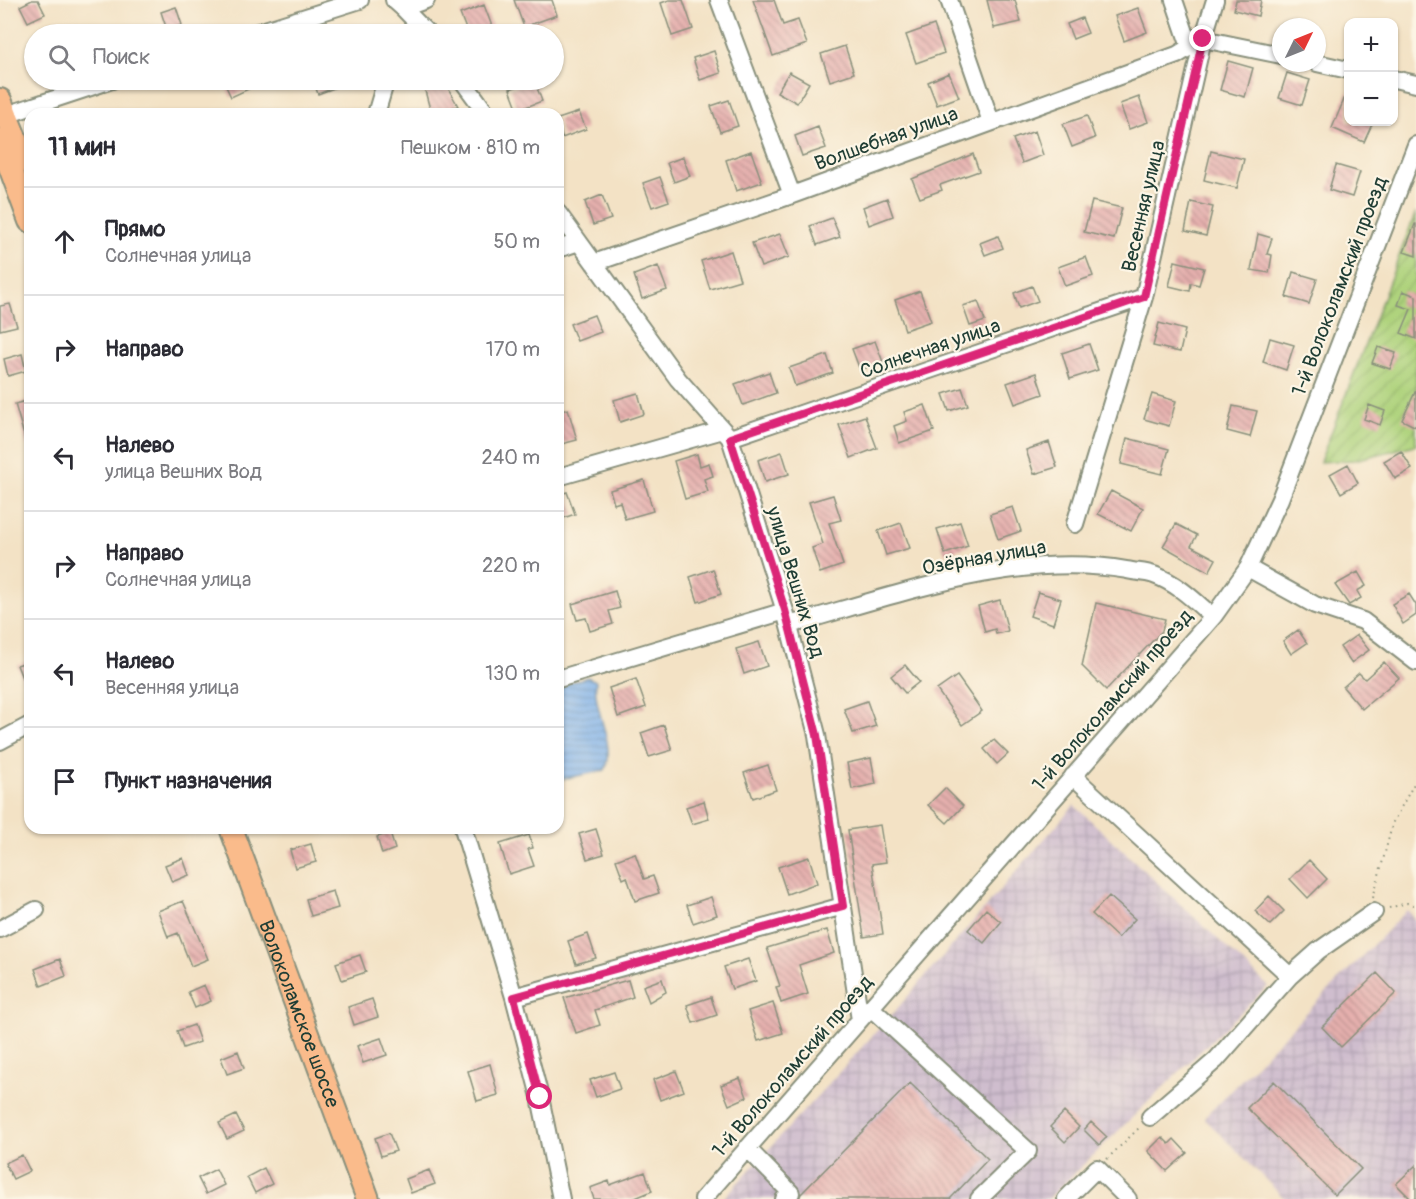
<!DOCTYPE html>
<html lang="ru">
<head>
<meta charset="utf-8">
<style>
  :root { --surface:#fff; --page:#f7f7f7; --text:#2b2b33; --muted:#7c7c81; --line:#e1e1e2 }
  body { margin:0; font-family:Pangolin,sans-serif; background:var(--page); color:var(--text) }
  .controls { position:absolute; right:18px; top:18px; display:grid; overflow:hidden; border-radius:12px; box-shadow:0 2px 4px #0004 }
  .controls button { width:54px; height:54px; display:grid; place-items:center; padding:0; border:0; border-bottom:2px solid var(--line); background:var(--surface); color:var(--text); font:30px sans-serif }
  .compass { position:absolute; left:1272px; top:18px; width:54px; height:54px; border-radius:50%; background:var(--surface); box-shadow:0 2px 4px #0004; rotate:47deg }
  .stop { position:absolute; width:18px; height:18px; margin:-14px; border:4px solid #db2777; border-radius:50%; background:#fff }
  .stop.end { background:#db2777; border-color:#fff; box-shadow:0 2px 6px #0008 }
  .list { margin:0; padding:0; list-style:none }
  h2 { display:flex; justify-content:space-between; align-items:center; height:78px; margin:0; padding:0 24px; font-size:26px }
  h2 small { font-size:20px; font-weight:400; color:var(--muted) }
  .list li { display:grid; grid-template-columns:39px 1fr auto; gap:18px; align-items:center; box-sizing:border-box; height:108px; padding:0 24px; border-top:2px solid var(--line) }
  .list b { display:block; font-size:22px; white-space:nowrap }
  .list p { margin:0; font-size:20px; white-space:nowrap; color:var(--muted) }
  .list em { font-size:20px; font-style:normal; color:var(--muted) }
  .icon { flex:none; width:33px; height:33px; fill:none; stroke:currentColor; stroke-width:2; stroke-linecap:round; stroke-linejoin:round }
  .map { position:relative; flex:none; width:1416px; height:1199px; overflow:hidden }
  .search { position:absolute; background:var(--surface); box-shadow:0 2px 4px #0004; left:24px; top:24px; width:540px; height:66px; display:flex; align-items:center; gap:15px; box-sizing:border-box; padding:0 21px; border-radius:33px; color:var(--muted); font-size:22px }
  .panel { position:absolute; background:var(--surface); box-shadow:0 2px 4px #0004; left:24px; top:108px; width:540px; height:726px; border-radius:18px }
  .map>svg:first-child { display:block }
  .industrial { fill:url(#industrial-grid) }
  .garden { fill:url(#garden-furrows); stroke:#678858; stroke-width:1.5 }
  .water { fill:url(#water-rules); stroke:#4d768e; stroke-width:1.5 }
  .building { fill:url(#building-back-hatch) }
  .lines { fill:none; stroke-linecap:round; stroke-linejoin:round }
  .minor-casing { stroke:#89907c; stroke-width:20 }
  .major-casing { stroke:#89907c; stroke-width:26 }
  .path { stroke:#89907c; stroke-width:2; stroke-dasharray:1.5 4.5; stroke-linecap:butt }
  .minor { stroke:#fff; stroke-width:16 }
  .major { stroke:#fabb8b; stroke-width:22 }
  .route { stroke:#db2777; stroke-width:8 }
  .labels { text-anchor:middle; stroke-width:4.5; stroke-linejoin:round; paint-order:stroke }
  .street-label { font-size:20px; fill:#1f3d34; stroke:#fcf5e5 }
</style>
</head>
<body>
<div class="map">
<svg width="1416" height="1199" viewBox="0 0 1416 1199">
  <defs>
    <pattern id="industrial-grid" width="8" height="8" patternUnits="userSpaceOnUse" patternTransform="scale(1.5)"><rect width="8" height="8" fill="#cfbdce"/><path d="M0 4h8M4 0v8" fill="none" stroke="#b1a3b2"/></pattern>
    <pattern id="garden-furrows" width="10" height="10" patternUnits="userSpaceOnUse" patternTransform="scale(1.5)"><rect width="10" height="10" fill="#afd37d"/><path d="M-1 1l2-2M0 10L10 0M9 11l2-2" fill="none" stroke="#96b66d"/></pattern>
    <pattern id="water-rules" width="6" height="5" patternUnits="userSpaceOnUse" patternTransform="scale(1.5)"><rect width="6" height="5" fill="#7bafe9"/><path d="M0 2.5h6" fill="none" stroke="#6490be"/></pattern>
    <pattern id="building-back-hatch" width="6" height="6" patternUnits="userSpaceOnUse" patternTransform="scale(1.5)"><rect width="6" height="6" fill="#e6b0ae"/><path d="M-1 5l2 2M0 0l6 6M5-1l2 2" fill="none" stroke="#ba908e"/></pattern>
  </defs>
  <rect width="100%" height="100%" fill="#fcf5e5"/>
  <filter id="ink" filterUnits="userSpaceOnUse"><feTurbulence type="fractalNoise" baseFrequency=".0167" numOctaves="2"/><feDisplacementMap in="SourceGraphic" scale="12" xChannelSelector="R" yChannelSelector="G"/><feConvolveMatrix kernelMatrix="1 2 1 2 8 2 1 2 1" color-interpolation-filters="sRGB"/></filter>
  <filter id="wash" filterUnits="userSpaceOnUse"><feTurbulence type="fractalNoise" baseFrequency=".008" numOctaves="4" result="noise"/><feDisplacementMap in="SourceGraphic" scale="24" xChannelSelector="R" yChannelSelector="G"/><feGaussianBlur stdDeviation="1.35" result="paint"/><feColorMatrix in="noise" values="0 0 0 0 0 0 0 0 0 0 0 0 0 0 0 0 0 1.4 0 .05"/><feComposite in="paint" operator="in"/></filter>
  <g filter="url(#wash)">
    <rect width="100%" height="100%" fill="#f3e2c5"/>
    <path class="industrial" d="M1074 805 1268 986 1048 1199H723L896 1010Z
      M1407 910 1416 920V1199H1285L1204 1118Z"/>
    <path class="garden" d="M1416 212V445L1354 460 1320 462Z"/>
    <path class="water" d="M587 677 596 681C592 709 617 745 605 770L558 780V694L566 684Z"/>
    <g id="blocks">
      <path class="building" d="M32 0H38L45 14 28 22 20 6Z
        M514 0H552L557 15 524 27Z
        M669 0H683L693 29 672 36 661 3Z
        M753 0H774L783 25 798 20 807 44 773 56Z
        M987 0H1015L1021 22 994 28Z
        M1236 0H1261L1258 16 1234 10Z
        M484 5 493 29 468 34 460 14Z
        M176 7 182 25 167 30 161 12Z
        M1138 8 1147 32 1124 41 1115 16Z
        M1082 18 1088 33 1073 39 1067 24Z
        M934 25 944 53 916 63 906 35Z
        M845 46 854 73 830 81 821 54Z
        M714 51 721 73 700 80 693 58Z
        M1228 61 1253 68 1245 97 1220 90Z
        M789 72 809 83 797 103 777 92Z
        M949 73 959 97 937 105 928 82Z
        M1287 73 1310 80 1302 105 1279 98Z
        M223 80H268L231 97Z
        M313 80H353V81L318 94Z
        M534 80 542 101 518 110 510 89Z
        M444 81 458 106 431 113 424 87Z
        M1348 90V122H1373L1364 142 1332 128Z
        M1139 97 1148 122 1129 129 1120 104Z
        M729 100 738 126 720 132 711 106Z
        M579 112 586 129 562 138 558 119Z
        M1087 116 1095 138 1072 147 1063 124Z
        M818 127 826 148 802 156 795 136Z
        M1035 131 1043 155 1022 163 1013 139Z
        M751 151 762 182 736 191 726 160Z
        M1211 151 1244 159 1237 188 1204 180Z
        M973 154 979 171 940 185 942 190 920 198 912 179Z
        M683 157 690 176 674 182 667 163Z
        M1336 165 1360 172 1352 197 1329 190Z
        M660 177 669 201 652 207 643 183Z
        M602 195 611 219 593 225 585 202Z
        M887 198 893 216 869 225 863 207Z
        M1092 201 1122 208 1114 239 1084 232Z
        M1191 202 1213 207 1206 236 1185 231Z
        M832 218 840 237 817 245 810 226Z
        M1415 224H1416V256L1404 252Z
        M780 234 789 257 761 267 752 243Z
        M1258 234 1272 238 1267 254 1272 255 1269 273 1251 270Z
        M998 236 1003 248 985 255 980 243Z
        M731 251 740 280 710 289 701 261Z
        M1086 257 1093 276 1065 286 1058 267Z
        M1175 261 1204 268 1199 285 1191 283 1190 291 1169 286Z
        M658 266 667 290 642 299 634 275Z
        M1293 272 1317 279 1309 304 1286 297Z
        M1032 286 1038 301 1019 308 1014 293Z
        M920 291 931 321 905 330 895 300Z
        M1403 291 1416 296V339L1401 333 1411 309 1398 305Z
        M978 301 985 321 970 326 963 306Z
        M10 304 17 326 0 330V306Z
        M594 315 601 332 577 341 570 324Z
        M1159 323 1185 330 1180 352 1153 346Z
        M1270 338 1294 345 1286 370 1263 362Z
        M875 341 883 362 860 370 852 349Z
        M1089 344 1098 370 1070 379 1062 353Z
        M1378 347 1396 353 1390 369 1372 363Z
        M22 354 26 371 8 376 4 359Z
        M827 355 833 373 795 386 789 368Z
        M769 372 776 393 743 405 735 384Z
        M1036 373 1043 394 1015 404 1007 383Z
        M962 388 968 405 949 411 943 394Z
        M1416 390V427L1402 420Z
        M638 393 644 414 620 422 614 400Z
        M1152 394 1176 401 1169 426 1144 419Z
        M30 400V446H27L15 404Z
        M925 405 934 431 899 443 894 426 907 421 904 412Z
        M1369 405 1385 411 1380 425 1364 419Z
        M1233 406 1257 411 1250 437 1227 431Z
        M568 409 577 440 558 445V412Z
        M865 416 877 448 851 458 839 425Z
        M1127 438 1169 449 1162 474 1121 464Z
        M1049 442 1057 467 1034 474 1026 450Z
        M1401 451 1412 469 1395 479 1384 461Z
        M782 452 789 474 765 482 758 460Z
        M697 454 700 466 709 463 713 476 704 479 708 492 685 499 674 461Z
        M1348 464 1358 483 1341 493 1330 474Z
        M644 480 653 511 625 519 620 502 614 504 610 490Z
        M1111 491 1143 508 1131 531 1098 514Z
        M567 492 575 514 558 520V495Z
        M833 495 841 520 829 523 843 565 820 573 812 548 823 544 809 502Z
        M1013 507 1021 531 998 539 990 514Z
        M960 522 968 546 945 554 937 529Z
        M901 523 910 548 886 555 878 531Z
        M1176 524 1197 535 1191 546 1216 559 1209 572 1163 546Z
        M713 569 721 594 698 602 690 577Z
        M1358 572 1366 586 1357 591 1361 598 1349 605 1335 585Z
        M615 591 620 608 609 611 613 624 590 631 586 618 577 620 572 604Z
        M1038 592 1061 599 1053 624 1030 616Z
        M1409 594 1416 605V615L1403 624 1392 604Z
        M1000 600 1008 631 996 634 995 629 985 632 978 606Z
        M1096 603 1165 619 1162 631 1106 690 1082 666Z
        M1298 630 1307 643 1291 654 1283 641Z
        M1357 635 1369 650 1351 663 1340 647Z
        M759 642 767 666 744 674 736 649Z
        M30 661V696H29L17 665Z
        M1384 662 1399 678 1362 709 1343 687 1359 673 1365 679Z
        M905 665 919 682 905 693 891 676Z
        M957 676 982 711 962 725 937 690Z
        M636 679 646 707 618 717 609 688Z
        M867 701 876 726 853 733 844 709Z
        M664 725 672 750 649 757 641 733Z
        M994 740 1008 754 997 764 984 749Z
        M871 758 876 784 852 789 847 763Z
        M768 765 776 790 753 798 744 773Z
        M945 788 963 806 947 823 928 805Z
        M704 801 709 819 692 824 686 807Z
        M880 825 886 862 872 864 883 934 864 937 848 830Z
        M596 829 604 854 587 859 579 834Z
        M390 833 395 849 382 854 377 837Z
        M529 835 533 848 528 849 534 866 509 874 500 844Z
        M311 844 316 862 295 868 290 850Z
        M635 853 644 879 653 876 659 893 635 901 627 877 623 879 616 860Z
        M809 857 817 883 787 894 778 867Z
        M183 858 189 875 172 882 165 865Z
        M1309 860 1327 879 1308 898 1290 879Z
        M333 891 338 908 311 916 306 899Z
        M1109 896 1135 919 1118 938 1092 914Z
        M1269 896 1284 911 1270 925 1255 911Z
        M711 897 717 915 693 923 687 905Z
        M183 901 208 959 191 966 178 933 168 937 158 911Z
        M986 909 1001 922 984 943 968 930Z
        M827 930 834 953 799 965 808 994 781 1003 776 987 780 986 767 948Z
        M588 934 596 958 576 964 568 941Z
        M360 955 366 972 342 980 336 963Z
        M60 959 66 976 41 986 35 969Z
        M748 959 756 981 732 989 724 967Z
        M1377 973 1396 993 1341 1047 1322 1027Z
        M662 979 666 992 649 1002 643 986Z
        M628 980 633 997 595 1010 600 1025 576 1033 564 998Z
        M204 985 211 1001 195 1008 188 992Z
        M711 997 717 1015 693 1023 687 1005Z
        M372 999 378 1017 354 1025 348 1007Z
        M773 1003 783 1033 758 1041 748 1011Z
        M194 1025 200 1042 183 1048 177 1031Z
        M381 1038 387 1055 363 1063 357 1046Z
        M238 1051 244 1068 227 1074 221 1058Z
        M490 1064 498 1095 477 1101 468 1071Z
        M676 1071 684 1091 660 1100 653 1080Z
        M614 1072 620 1089 596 1097 590 1080Z
        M740 1078 747 1097 729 1105 721 1085Z
        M1274 1081 1361 1169 1335 1195 1247 1108Z
        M910 1083 988 1159 950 1199H799L801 1194Z
        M1064 1112 1079 1127 1065 1142 1050 1127Z
        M236 1115 244 1131 227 1139 219 1123Z
        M1091 1122 1107 1137 1099 1145 1084 1130Z
        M389 1133 396 1151 381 1156 375 1138Z
        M1162 1137 1169 1144 1174 1139 1187 1153 1167 1171 1148 1151Z
        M22 1155 30 1171 13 1179 5 1163Z
        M1416 1165V1199H1411L1396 1184Z
        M264 1168 272 1184 255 1193 247 1177Z
        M216 1169 224 1185 206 1194 198 1178Z
        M429 1170 435 1184 411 1193 406 1179Z
        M645 1172 652 1191 633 1199H594L590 1188 609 1181 610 1185Z"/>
    </g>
  </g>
  <g filter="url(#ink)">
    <use href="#blocks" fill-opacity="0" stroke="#89907c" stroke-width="1.5"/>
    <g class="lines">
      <defs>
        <path id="minor" d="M394 0 403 8 426 0
          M719 0 792 195
          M949 0 991 122
          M1174 0 1190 47
          M403 8 428 34
          M252 34 360 0
          M1317 63 1348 70
          M1394 79 1416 84
          M462 80 487 114
          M376 114 386 80
          M0 117 112 80
          M558 213 678 379 730 438 785 611 817 735 860 1020
          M558 249 579 242
          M594 263 792 195 1177 55 1203 39 1281 55
          M730 438 1144 297
          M558 477 723 430
          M1075 524 1144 297 1203 39 1215 0
          M1248 568 1315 605 1363 621 1416 662
          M789 625C894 596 1017 550 1127 570 1136 572 1146 572 1154 575 1177 583 1195 601 1213 617
          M558 679 785 611
          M0 741 30 725
          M1073 776 1290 976 1216 1060 1150 1117
          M463 828 514 997 540 1097 561 1199
          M0 929 36 910
          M1290 976 1318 951 1374 912
          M514 997 843 906
          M871 1008 1028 1151 979 1199
          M747 1148 791 1193 784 1199
          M703 1199 1213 617 1248 568 1280 499 1416 145
          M1066 1199 1097 1168 1128 1199"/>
        <g id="major">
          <path d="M0 100 24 160"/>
          <path d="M0 140 30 221"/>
          <path id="s1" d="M231 828 368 1199"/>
        </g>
      </defs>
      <use href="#minor" class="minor-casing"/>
      <use href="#major" class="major-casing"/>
      <path class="path" d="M1373 898 1393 822 1416 780
        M1389 908 1407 903 1416 906
        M1107 1159 1140 1127"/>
      <use href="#minor" class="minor"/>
      <use href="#major" class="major"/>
    </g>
  </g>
  <g class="lines" filter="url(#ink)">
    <path class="route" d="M540 1097 514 997 843 906 817 735 785 610 730 438 1144 297 1203 39"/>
  </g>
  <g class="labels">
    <g class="street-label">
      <text transform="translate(886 138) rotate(-20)" y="7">Волшебная улица</text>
      <text transform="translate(1143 206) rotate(-77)" y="7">Весенняя улица</text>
      <text transform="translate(1339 286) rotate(-69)" y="7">1-й Волоколамский проезд</text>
      <text transform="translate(930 348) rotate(-19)" y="7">Солнечная улица</text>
      <text transform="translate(984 557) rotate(-10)" y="7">Озёрная улица</text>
      <text transform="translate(796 582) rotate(73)" y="7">улица Вешних Вод</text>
      <text transform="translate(1112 700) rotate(-49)" y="7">1-й Волоколамский проезд</text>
      <text dy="7" stroke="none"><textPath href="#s1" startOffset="198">Волоколамское шоссе</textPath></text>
      <text transform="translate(792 1066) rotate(-49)" y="7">1-й Волоколамский проезд</text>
    </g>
  </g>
</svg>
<div class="controls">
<button>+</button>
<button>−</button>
</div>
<svg class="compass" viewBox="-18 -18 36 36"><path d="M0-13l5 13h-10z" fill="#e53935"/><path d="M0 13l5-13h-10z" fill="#7c7c81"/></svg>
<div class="stop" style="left:540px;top:1097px"></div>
<div class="stop end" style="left:1203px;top:39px"></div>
<div class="search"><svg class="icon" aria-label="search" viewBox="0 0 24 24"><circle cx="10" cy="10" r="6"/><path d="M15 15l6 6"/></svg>Поиск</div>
<section class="panel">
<h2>11 мин<small>Пешком · 810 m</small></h2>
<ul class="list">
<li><svg class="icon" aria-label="ahead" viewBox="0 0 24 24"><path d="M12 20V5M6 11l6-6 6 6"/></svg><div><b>Прямо</b><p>Солнечная улица</p></div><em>50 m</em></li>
<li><svg class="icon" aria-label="right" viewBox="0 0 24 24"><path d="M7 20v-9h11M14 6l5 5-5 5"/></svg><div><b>Направо</b></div><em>170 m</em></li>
<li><svg class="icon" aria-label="left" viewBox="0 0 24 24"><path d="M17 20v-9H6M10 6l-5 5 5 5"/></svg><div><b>Налево</b><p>улица Вешних Вод</p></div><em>240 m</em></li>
<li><svg class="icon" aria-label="right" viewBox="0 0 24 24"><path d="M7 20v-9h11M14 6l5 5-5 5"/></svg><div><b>Направо</b><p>Солнечная улица</p></div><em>220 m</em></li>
<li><svg class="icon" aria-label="left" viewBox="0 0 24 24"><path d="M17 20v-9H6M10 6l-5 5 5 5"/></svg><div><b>Налево</b><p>Весенняя улица</p></div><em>130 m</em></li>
<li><svg class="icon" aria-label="arrive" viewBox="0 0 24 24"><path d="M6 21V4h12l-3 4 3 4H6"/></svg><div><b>Пункт назначения</b></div></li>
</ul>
</section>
</div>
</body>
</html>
